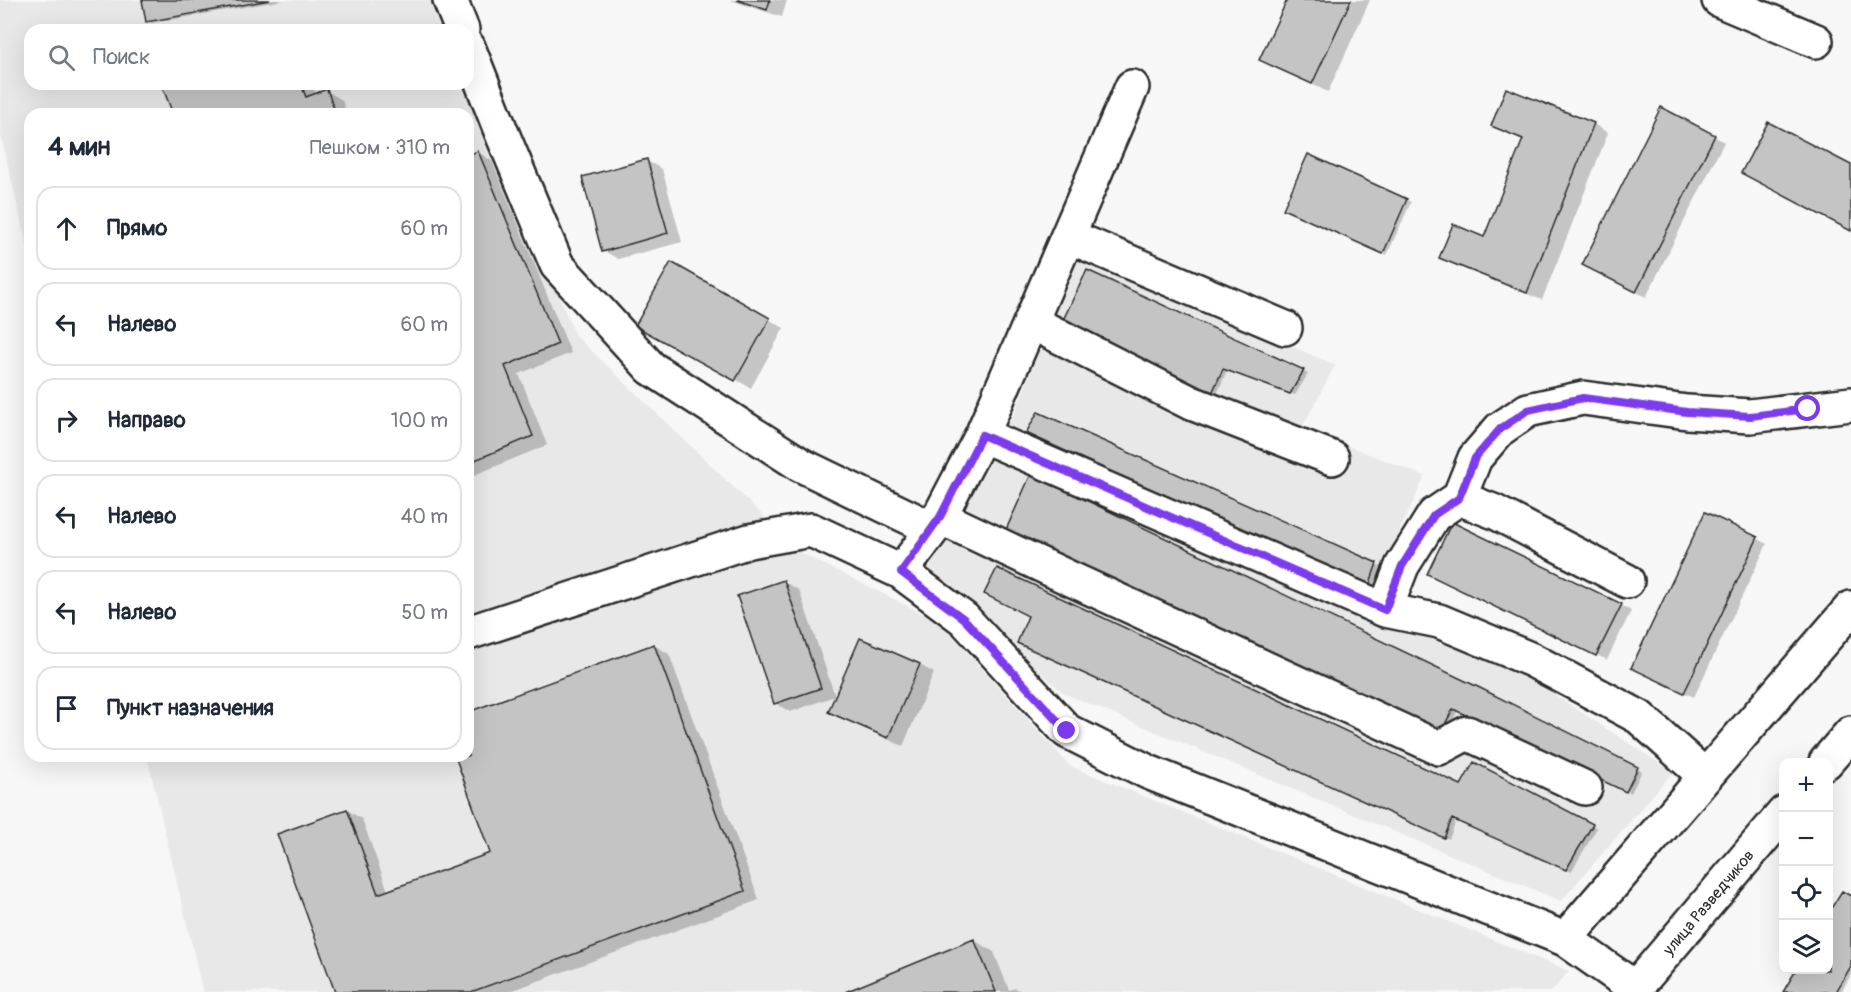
<!DOCTYPE html>
<html lang="ru">
<head>
<meta charset="utf-8">
<style>
  :root { --surface:#fff; --page:#f6f6f7; --text:#1f2937; --muted:#747a83; --line:#e0e1e3 }
  body { margin:0; font-family:Pangolin,sans-serif; background:var(--page); color:var(--text) }
  .controls { position:absolute; right:18px; bottom:18px; display:grid; overflow:hidden; border-radius:12px; box-shadow:0 6px 24px #0002 }
  .controls button { width:54px; height:54px; display:grid; place-items:center; padding:0; border:0; border-bottom:2px solid var(--line); background:var(--surface); color:var(--text); font:30px sans-serif }
  .stop { position:absolute; width:18px; height:18px; margin:-14px; border:4px solid #7c3aed; border-radius:50%; background:#fff }
  .stop.end { background:#7c3aed; border-color:#fff; box-shadow:0 2px 6px #0008 }
  .list { margin:0; padding:0; list-style:none }
  h2 { display:flex; justify-content:space-between; align-items:center; height:78px; margin:0; padding:0 24px; font-size:26px }
  h2 small { font-size:20px; font-weight:400; color:var(--muted) }
  .list li { display:grid; grid-template-columns:39px 1fr auto; gap:18px; align-items:center; box-sizing:border-box; height:84px; margin:0 12px 12px; padding:0 12px; border:2px solid var(--line); border-radius:18px }
  .list b { display:block; font-size:22px; white-space:nowrap }
  .list em { font-size:20px; font-style:normal; color:var(--muted) }
  .icon { flex:none; width:33px; height:33px; fill:none; stroke:currentColor; stroke-width:2; stroke-linecap:round; stroke-linejoin:round }
  .map { position:relative; flex:none; width:1851px; height:992px; overflow:hidden }
  .search { position:absolute; background:var(--surface); box-shadow:0 6px 24px #0002; left:24px; top:24px; width:450px; height:66px; display:flex; align-items:center; gap:15px; box-sizing:border-box; padding:0 21px; border-radius:18px; color:var(--muted); font-size:22px }
  .panel { position:absolute; background:var(--surface); box-shadow:0 6px 24px #0002; left:24px; top:108px; width:450px; height:654px; border-radius:18px }
  .map>svg:first-child { display:block }
  .built { fill:#e8e8e8 }
  .shadow { fill:#0003 }
  .building { fill:#c4c4c4; stroke:#2b2b2b; stroke-width:1.5 }
  .lines { fill:none; stroke-linecap:round; stroke-linejoin:round }
  .minor-casing { stroke:#2b2b2b; stroke-width:38 }
  .major-casing { stroke:#2b2b2b; stroke-width:38 }
  .minor { stroke:#fff; stroke-width:33 }
  .major { stroke:#fff; stroke-width:33 }
  .route { stroke:#7c3aed; stroke-width:8 }
  .labels { text-anchor:middle; stroke-width:6; stroke-linejoin:round; paint-order:stroke }
  .street-label { font-size:16px; fill:#2b2b2b; stroke:#fff }
</style>
</head>
<body>
<div class="map">
<svg width="1851" height="992" viewBox="0 0 1851 992">
  <rect width="100%" height="100%" fill="#f7f7f7"/>
  <filter id="ink" filterUnits="userSpaceOnUse"><feTurbulence type="fractalNoise" baseFrequency=".0167" numOctaves="2"/><feDisplacementMap in="SourceGraphic" scale="12" xChannelSelector="R" yChannelSelector="G"/><feConvolveMatrix kernelMatrix="1 2 1 2 8 2 1 2 1" color-interpolation-filters="sRGB"/></filter>
  <g filter="url(#ink)">
    <path class="built" d="M0 0H436L448 30H30V84H468V77L575 335 803 554 940 622 1070 766 1569 971 1551 992H203L147 756H468V114H30V258L0 132Z
      M1077 254 1335 365 1302 428 1425 476 1395 541 1369 618 1510 666 1673 772 1561 901 1065 694 1006 643 928 571 1016 410Z"/>
    <path class="shadow" d="M144 0H285L152 23 147 21Z
      M730 0H787L782 17Z
      M1288 0H1370L1328 92 1276 67Z
      M172 84H312L316 95 327 91 342 100 347 114H175Z
      M1507 90 1594 124 1608 133 1542 300 1456 266 1441 258 1485 239 1524 141 1493 126Z
      M1714 136 1724 142 1646 297 1594 270Z
      M478 152 492 161 571 353 519 374 547 445 472 476 468 473V156Z
      M647 161 662 169 682 242 618 259 604 251Z
      M1406 200 1411 202 1387 255 1290 211Z
      M671 264 784 328 751 388 637 325Z
      M1088 272 1304 372 1308 374 1295 395 1227 370 1217 394 1069 322Z
      M1038 414 1377 565 1381 567 1373 590Z
      M1011 534 1476 687 1642 771 1631 793 1458 710 1446 734Z
      M1757 538 1767 544 1694 697 1642 673Z
      M1439 579 1621 605 1631 611 1607 660Z
      M784 582 799 590 835 696 790 712 775 703Z
      M861 640 920 665 934 673 903 746 845 720 830 712Z
      M654 645 669 654 759 900 508 992H337L347 810 362 819 388 891 492 854 456 756H468V714Z
      M1023 645 1461 787 1475 764 1597 828 1571 872 1456 821 1449 839Z
      M1851 898V975L1841 992H1785L1798 970H1828Z
      M974 940 994 952 1009 990 1015 988 1022 992H849Z"/>
    <path class="building" d="M142 0H270L146 22Z
      M737 0H770L767 10Z
      M1287 0H1351L1312 84 1259 60Z
      M167 84H301L306 97 327 89 336 114H173L162 86Z
      M1506 88 1594 123 1527 293 1439 258 1453 224 1484 237 1523 139 1491 126Z
      M1661 107 1715 135 1636 292 1582 265Z
      M1768 122 1851 165V231L1741 173Z
      M478 151 558 344 505 366 533 436 468 463V155Z
      M1308 154 1407 199 1383 254 1283 209Z
      M647 159 668 233 602 252 582 177Z
      M671 262 770 318 735 381 635 326Z
      M1087 270 1304 370 1290 394 1223 369 1212 393 1063 320Z
      M1038 412 1377 563 1368 589 1026 433Z
      M1031 474 1476 686 1638 767 1626 792 1453 709 1441 732 1005 532Z
      M1705 512 1758 537 1684 693 1631 668Z
      M1452 522 1622 604 1596 656 1427 574Z
      M997 568 1461 785 1474 762 1593 824 1566 870 1452 819 1444 838 1017 643 1028 616 984 594Z
      M784 580 821 688 774 704 737 596Z
      M860 638 920 664 888 738 828 712Z
      M654 644 745 891 471 992H335L277 834 347 809 378 894 490 853 455 756H468V712Z
      M1842 891 1851 896V966L1836 992H1783L1796 970H1828V913Z
      M974 939 996 992H845Z"/>
    <g class="lines">
      <defs>
        <path id="minor" d="M450 0 462 30
          M1719 0 1816 41
          M468 47 501 131 557 265 651 368 801 465 933 529
          M1068 236 1285 328
          M1031 322 1189 402 1332 458
          M982 435 1385 610 1439 621 1532 660 1639 717 1705 776
          M1459 498 1475 458 1500 429 1528 410 1583 398 1687 412 1750 416 1851 404
          M940 517 1069 578 1439 748 1467 733 1585 788
          M901 572 933 529 982 435 1132 87
          M1385 610 1402 566 1434 515 1459 498 1495 512 1627 581
          M468 633 749 541 811 530 901 572 964 619 1067 731 1148 772 1565 939 1635 988
          M1565 939 1851 608"/>
        <path id="major" d="M1826 762 1851 733
          M1632 992 1784 813"/>
      </defs>
      <use href="#minor" class="minor-casing"/>
      <use href="#major" class="major-casing"/>
      <use href="#minor" class="minor"/>
      <use href="#major" class="major"/>
    </g>
  </g>
  <g class="lines" filter="url(#ink)">
    <path class="route" d="M1067 731 964 619 901 572 940 517 982 435 1385 610 1402 566 1434 515 1459 498 1475 458 1500 429 1528 410 1583 398 1687 412 1750 416 1808 409"/>
  </g>
  <g class="labels">
    <g class="street-label">
      <text transform="translate(1708 902) rotate(-50)" y="6">улица Разведчиков</text>
    </g>
  </g>
</svg>
<div class="controls">
<button>+</button>
<button>−</button>
<button><svg class="icon" aria-label="locate" viewBox="0 0 24 24"><circle cx="12" cy="12" r="6"/><path d="M12 2v4M12 18v4M2 12h4M18 12h4"/></svg></button>
<button><svg class="icon" aria-label="layers" viewBox="0 0 24 24"><path d="M12 4l9 5-9 5-9-5zM3 14l9 5 9-5"/></svg></button>
</div>
<div class="stop" style="left:1808px;top:409px"></div>
<div class="stop end" style="left:1067px;top:731px"></div>
<div class="search"><svg class="icon" aria-label="search" viewBox="0 0 24 24"><circle cx="10" cy="10" r="6"/><path d="M15 15l6 6"/></svg>Поиск</div>
<section class="panel">
<h2>4 мин<small>Пешком · 310 m</small></h2>
<ul class="list">
<li><svg class="icon" aria-label="ahead" viewBox="0 0 24 24"><path d="M12 20V5M6 11l6-6 6 6"/></svg><div><b>Прямо</b></div><em>60 m</em></li>
<li><svg class="icon" aria-label="left" viewBox="0 0 24 24"><path d="M17 20v-9H6M10 6l-5 5 5 5"/></svg><div><b>Налево</b></div><em>60 m</em></li>
<li><svg class="icon" aria-label="right" viewBox="0 0 24 24"><path d="M7 20v-9h11M14 6l5 5-5 5"/></svg><div><b>Направо</b></div><em>100 m</em></li>
<li><svg class="icon" aria-label="left" viewBox="0 0 24 24"><path d="M17 20v-9H6M10 6l-5 5 5 5"/></svg><div><b>Налево</b></div><em>40 m</em></li>
<li><svg class="icon" aria-label="left" viewBox="0 0 24 24"><path d="M17 20v-9H6M10 6l-5 5 5 5"/></svg><div><b>Налево</b></div><em>50 m</em></li>
<li><svg class="icon" aria-label="arrive" viewBox="0 0 24 24"><path d="M6 21V4h12l-3 4 3 4H6"/></svg><div><b>Пункт назначения</b></div></li>
</ul>
</section>
</div>
</body>
</html>
